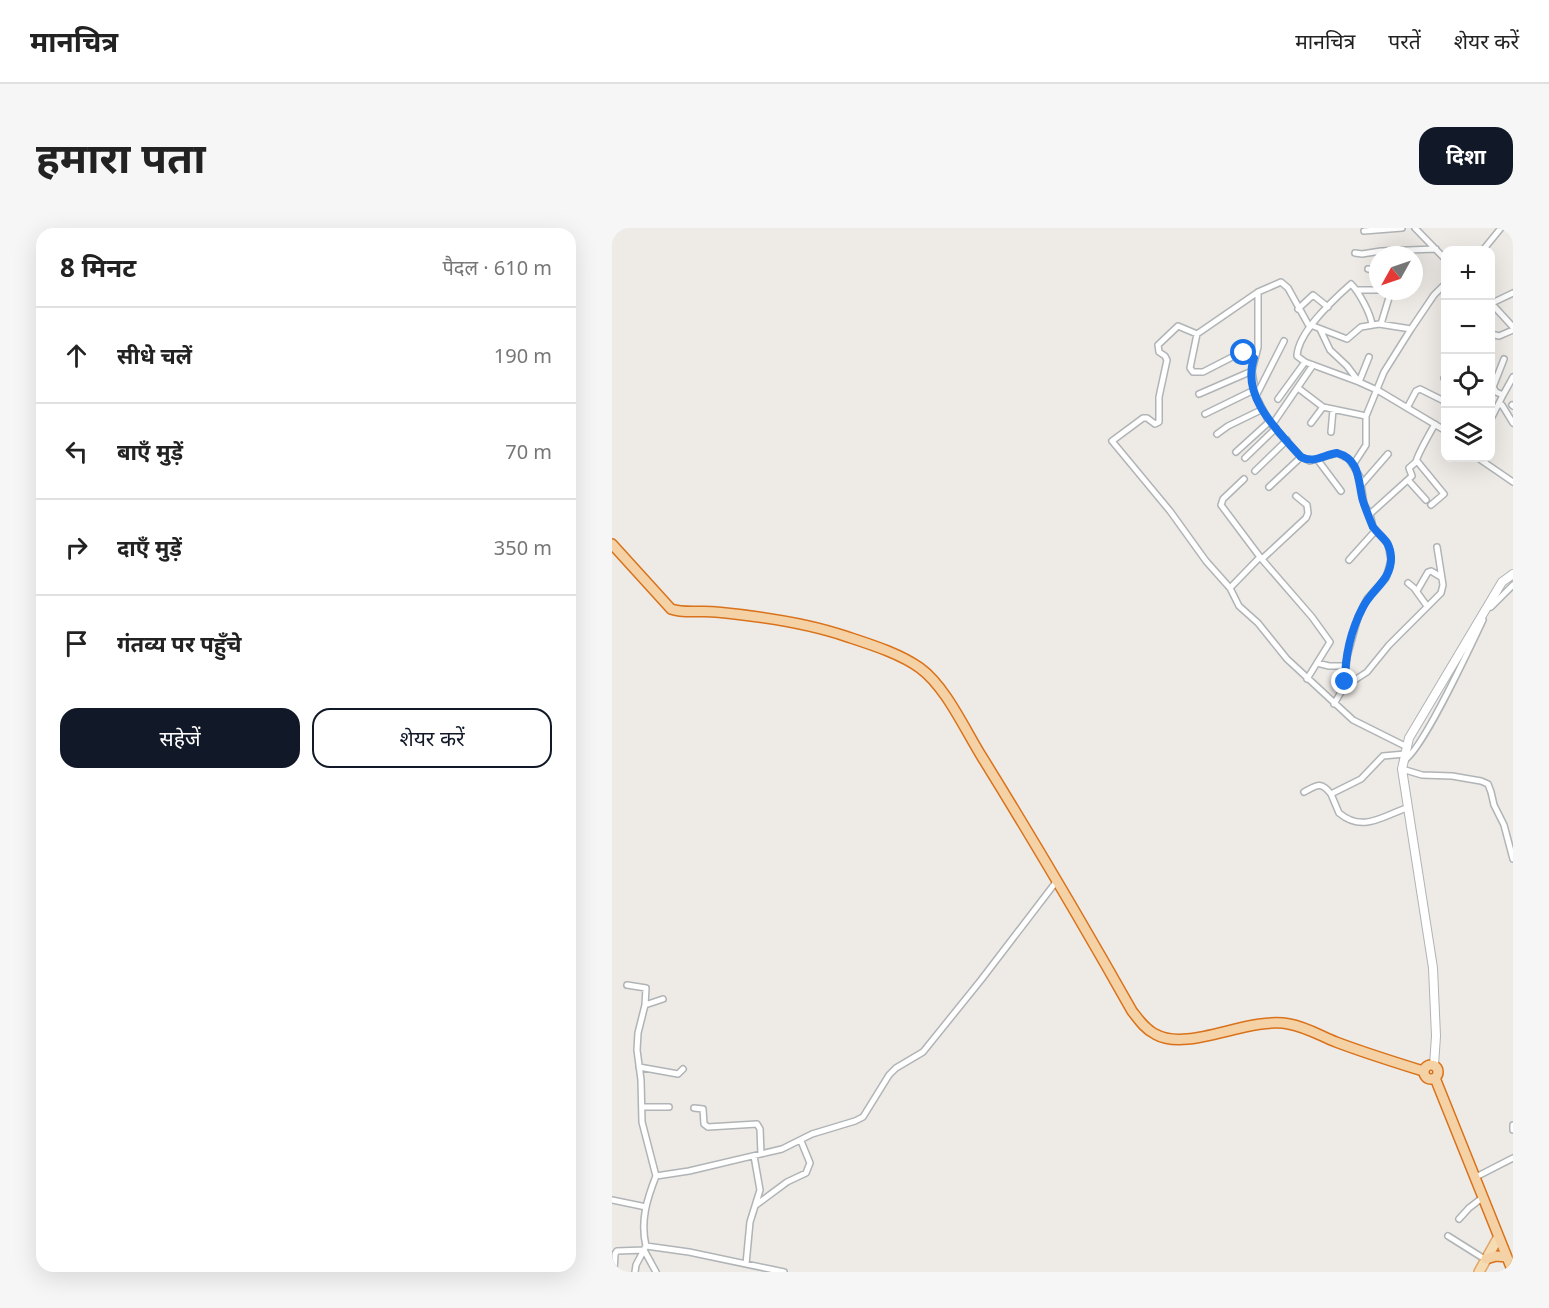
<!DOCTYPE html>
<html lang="hi">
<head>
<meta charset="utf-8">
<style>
  :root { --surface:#fff; --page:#f6f6f6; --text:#222; --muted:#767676; --line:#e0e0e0; --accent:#111827 }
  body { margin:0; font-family:"Noto Sans","Noto Sans Devanagari",sans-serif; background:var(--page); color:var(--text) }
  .controls { position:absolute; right:18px; top:18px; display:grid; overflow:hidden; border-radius:12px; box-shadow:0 6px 24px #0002 }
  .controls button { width:54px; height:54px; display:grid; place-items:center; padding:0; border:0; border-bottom:2px solid var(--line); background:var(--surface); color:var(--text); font:30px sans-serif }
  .compass { position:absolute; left:757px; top:18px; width:54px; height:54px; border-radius:50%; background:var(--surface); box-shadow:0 6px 24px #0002; rotate:230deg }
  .stop { position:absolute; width:18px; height:18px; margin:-14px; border:4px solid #1a73e8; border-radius:50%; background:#fff }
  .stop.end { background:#1a73e8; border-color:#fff; box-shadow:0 2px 6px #0008 }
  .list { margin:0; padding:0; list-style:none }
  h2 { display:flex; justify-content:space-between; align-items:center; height:78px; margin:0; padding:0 24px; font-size:26px }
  h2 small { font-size:20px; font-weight:400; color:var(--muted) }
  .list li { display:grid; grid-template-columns:39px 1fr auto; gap:18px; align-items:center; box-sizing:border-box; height:96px; padding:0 24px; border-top:2px solid var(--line) }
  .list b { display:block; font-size:22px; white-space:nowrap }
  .list em { font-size:20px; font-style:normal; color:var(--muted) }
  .actions { display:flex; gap:12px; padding:18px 24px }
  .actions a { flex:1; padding:14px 0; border:2px solid var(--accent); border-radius:18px; text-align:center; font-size:21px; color:var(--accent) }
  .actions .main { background:var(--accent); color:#fff }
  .icon { flex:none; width:33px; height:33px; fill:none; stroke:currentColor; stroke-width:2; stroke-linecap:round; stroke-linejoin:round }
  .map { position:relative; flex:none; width:901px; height:1044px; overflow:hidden; border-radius:18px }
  header { display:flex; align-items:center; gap:36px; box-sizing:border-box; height:84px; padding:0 30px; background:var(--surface); border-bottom:2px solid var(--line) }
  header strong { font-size:28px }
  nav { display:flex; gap:33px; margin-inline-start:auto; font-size:21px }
  .intro { display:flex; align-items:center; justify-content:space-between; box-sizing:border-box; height:144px; padding:0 36px }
  h1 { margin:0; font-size:42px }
  .button { padding:15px 27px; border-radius:18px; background:var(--accent); color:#fff; font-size:21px; font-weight:700 }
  main { display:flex; gap:36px; padding:0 36px }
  aside { flex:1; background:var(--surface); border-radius:18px; box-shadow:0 6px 24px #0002 }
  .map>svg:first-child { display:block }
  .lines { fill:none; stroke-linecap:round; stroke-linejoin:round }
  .minor-casing { stroke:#b0b4b6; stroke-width:8 }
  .secondary-casing { stroke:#b0b4b6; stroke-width:10 }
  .primary-casing { stroke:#e2a56a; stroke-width:12 }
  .trunk-casing { stroke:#d9721a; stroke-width:12 }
  .minor { stroke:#fff; stroke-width:5 }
  .secondary { stroke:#fff; stroke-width:8 }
  .primary { stroke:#f6dcb2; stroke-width:9 }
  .trunk { stroke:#f4d2a6; stroke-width:9 }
  .route { stroke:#1a73e8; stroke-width:8 }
</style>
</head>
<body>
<header>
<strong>मानचित्र</strong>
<nav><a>मानचित्र</a><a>परतें</a><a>शेयर करें</a></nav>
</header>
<div class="intro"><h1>हमारा पता</h1><a class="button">दिशा</a></div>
<main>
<aside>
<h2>8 मिनट<small>पैदल · 610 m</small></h2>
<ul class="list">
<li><svg class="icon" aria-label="ahead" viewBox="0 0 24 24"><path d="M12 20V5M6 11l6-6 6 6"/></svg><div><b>सीधे चलें</b></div><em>190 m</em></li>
<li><svg class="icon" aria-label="left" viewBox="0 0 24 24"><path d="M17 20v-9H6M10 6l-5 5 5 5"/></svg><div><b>बाएँ मुड़ें</b></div><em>70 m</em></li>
<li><svg class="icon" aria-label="right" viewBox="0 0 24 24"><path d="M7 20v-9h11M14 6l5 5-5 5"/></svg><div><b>दाएँ मुड़ें</b></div><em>350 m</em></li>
<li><svg class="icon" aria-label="arrive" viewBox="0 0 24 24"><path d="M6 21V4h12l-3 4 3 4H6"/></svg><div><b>गंतव्य पर पहुँचे</b></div></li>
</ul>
<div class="actions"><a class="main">सहेजें</a><a>शेयर करें</a></div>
</aside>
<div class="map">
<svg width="901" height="1044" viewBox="0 0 901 1044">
  <rect width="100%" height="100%" fill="#eeeae5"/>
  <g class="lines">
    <defs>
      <path id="minor" d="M803 0 834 32
        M752 3 790 0
        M871 22 889 0
        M743 25 750 26 769 23 824 21
        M756 41 766 42
        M745 62H766
        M646 64V119L640 143 644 168 657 194 689 229 698 233 705 231 729 263
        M879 75 901 99
        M880 75 901 65
        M686 81 701 67 716 79
        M769 96 779 63
        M708 101 718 122 735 138 747 154 767 163 834 203
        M585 106 566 98 546 117 547 124 553 128 555 132 547 169V194L543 196 535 190H531L500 213 558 283 594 333 618 360 627 378 646 395 675 431 741 492 795 519
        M879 106 887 108 901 102
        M757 129 747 154 693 134 685 128C686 104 721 72 739 56 747 64 759 86 760 97
        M642 130 628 125 591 144H581L578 140 585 106 646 64 669 54 676 60 696 96 735 111 749 99 767 96 799 101 822 67 834 55
        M832 150 834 151
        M686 160 711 179
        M587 166 640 143
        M891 167 901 149
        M644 168 672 113
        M666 171 693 134
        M886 177 891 167 884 164 881 159 892 131
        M900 177 901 178
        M795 180 804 163 808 161 834 174
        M593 186 642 162
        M754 188 772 144 799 101
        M879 189H880L886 177H890L901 195
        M699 195 711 179 754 188V217L741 237
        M660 197 701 137
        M719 204 721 182
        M605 206 616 198 649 182
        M624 224 657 194
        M633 230 664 200
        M866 230 901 254
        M705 231 725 225 737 231 748 249 752 276 758 286 761 299 776 316 779 332 774 350 755 371 746 389 735 429 732 459 722 476
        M804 234C805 227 818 205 823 196
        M643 243 675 212
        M632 251 611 271 609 277 648 329
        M796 252 814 272
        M749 257 776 226
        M657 259 689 229
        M758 286 800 248 797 240 805 233 832 266 819 277
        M650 331 694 290 696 285 695 277 684 268
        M737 332 764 302
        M796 355 802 360 815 378
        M618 360 648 329 700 389 718 414 695 451
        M805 363 816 344 819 343 829 349
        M879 379 901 357
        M705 435 717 438H733
        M732 459 755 444 777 417 829 365 831 357 825 319
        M791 533C809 526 860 415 871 392
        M790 541 810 547 840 548 869 553 876 556 879 564 882 577 892 597 901 631
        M692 564C705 557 709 553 719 566L749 551 771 528 793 526
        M719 566 727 585C751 605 770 588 795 580
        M15 757 34 760 33 777
        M27 839 66 846 71 841
        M30 879H57
        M82 880 91 881 92 896 96 899 145 896 148 901 149 926
        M901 897V902
        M44 948 30 894 29 852 25 822 26 805 33 777 51 771
        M862 950 901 930
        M0 972 34 979
        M144 977 175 954 194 945 198 935 189 913
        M847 991 857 980 870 970
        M836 1008 871 1030
        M34 1018 77 1024 172 1044
        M134 1036 138 994 148 962 142 928
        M2 1044 3 1026 5 1023 32 1022 44 1044
        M23 1044 24 1037 34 1018C28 993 35 971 44 948L77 943 170 921 200 906 243 893 251 889 277 847 284 840 311 824 369 752 444 654"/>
      <path id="secondary" d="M822 837 824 808 821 740 790 541 797 510 890 354 901 346"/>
      <path id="primary" d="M867 1044 886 1010"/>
      <path id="trunk" d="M0 316 59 381C73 386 89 382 104 384 146 388 192 394 233 408 257 416 287 425 308 440 334 459 353 502 370 529 422 613 472 698 520 783 527 792 533 801 543 806 576 825 636 788 677 796 694 799 709 808 724 814 753 825 782 834 811 843
        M812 844a7 7 0 1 1 14 0a7 7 0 1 1-14 0Z
        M823 850 901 1044
        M874 1031 884 1028 895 1029"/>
    </defs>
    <use href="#minor" class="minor-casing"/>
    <use href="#secondary" class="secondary-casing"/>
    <use href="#primary" class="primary-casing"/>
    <use href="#trunk" class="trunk-casing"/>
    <use href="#minor" class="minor"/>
    <use href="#secondary" class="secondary"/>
    <use href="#primary" class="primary"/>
    <use href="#trunk" class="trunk"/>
  </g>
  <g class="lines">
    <path class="route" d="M632 125 642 130C629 169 665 202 689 229 702 236 711 227 725 225 747 231 746 250 750 269 750 272 760 297 761 299 769 310 778 312 779 329 780 352 760 361 751 379 739 402 733 429 733 454"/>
  </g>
</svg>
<div class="controls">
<button>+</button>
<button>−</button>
<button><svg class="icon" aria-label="locate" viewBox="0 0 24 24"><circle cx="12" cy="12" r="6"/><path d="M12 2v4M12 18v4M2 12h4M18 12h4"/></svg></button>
<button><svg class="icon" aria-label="layers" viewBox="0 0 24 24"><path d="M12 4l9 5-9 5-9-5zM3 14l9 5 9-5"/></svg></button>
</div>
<svg class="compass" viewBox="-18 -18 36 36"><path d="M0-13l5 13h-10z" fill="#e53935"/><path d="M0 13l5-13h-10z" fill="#767676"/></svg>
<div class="stop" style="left:632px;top:125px"></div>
<div class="stop end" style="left:733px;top:454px"></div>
</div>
</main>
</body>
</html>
